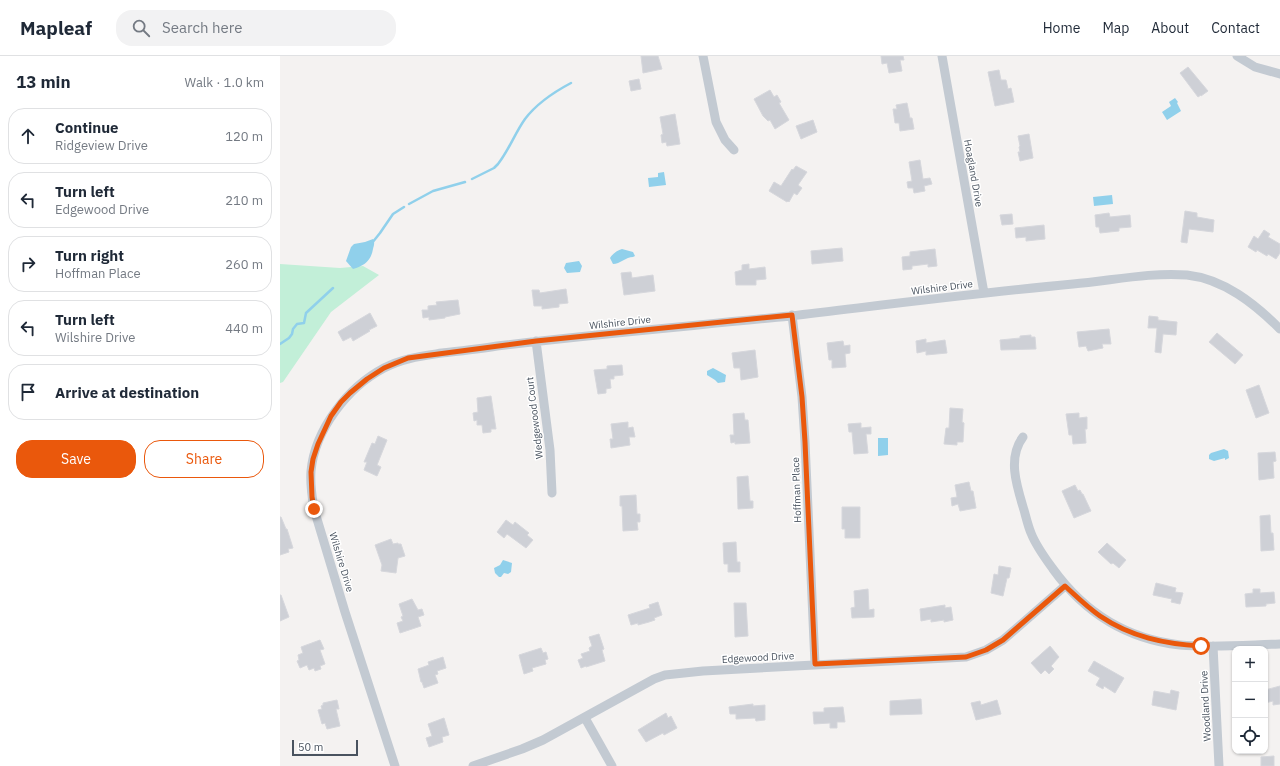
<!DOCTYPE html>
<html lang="en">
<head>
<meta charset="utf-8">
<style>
  :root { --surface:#fff; --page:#f2f2f3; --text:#1f2937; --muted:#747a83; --line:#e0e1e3; --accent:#ea580c }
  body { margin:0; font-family:"IBM Plex Sans",sans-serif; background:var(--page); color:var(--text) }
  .controls { position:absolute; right:12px; bottom:12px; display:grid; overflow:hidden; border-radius:8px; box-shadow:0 1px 3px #0004 }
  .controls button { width:36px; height:36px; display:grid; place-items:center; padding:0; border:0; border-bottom:1px solid var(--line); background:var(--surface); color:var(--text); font:20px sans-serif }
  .scale { position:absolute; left:12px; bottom:10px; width:66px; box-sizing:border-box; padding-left:4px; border:2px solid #49535f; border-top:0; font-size:11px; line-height:14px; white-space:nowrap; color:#49535f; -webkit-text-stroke:3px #fff; paint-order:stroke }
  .stop { position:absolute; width:12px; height:12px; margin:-9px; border:3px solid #ea580c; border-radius:50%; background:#fff }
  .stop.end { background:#ea580c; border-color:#fff; box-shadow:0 1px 4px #0008 }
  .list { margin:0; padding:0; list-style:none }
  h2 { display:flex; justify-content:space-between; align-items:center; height:52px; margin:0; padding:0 16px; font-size:17px }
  h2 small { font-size:13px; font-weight:400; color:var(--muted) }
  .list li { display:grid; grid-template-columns:26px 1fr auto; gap:12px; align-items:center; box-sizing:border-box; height:56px; margin:0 8px 8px; padding:0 8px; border:1px solid var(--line); border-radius:16px }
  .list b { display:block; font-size:15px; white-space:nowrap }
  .list p { margin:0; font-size:13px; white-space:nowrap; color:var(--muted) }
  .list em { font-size:13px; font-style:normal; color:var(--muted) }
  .actions { display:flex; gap:8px; padding:12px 16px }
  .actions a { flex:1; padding:9px 0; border:1px solid var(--accent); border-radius:16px; text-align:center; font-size:14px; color:var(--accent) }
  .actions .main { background:var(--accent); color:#fff }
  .icon { flex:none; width:22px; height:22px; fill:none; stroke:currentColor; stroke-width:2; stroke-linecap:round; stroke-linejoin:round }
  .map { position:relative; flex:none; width:1000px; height:710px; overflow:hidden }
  header { display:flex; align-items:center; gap:24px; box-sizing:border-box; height:56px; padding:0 20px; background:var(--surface); border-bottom:1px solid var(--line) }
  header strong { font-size:19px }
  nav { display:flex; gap:22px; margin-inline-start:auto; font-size:14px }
  .search { width:280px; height:36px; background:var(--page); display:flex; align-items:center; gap:10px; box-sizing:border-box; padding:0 14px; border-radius:16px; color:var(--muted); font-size:15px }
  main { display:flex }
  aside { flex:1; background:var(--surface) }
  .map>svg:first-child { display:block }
  .green { fill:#c2efd8 }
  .water { fill:#90d0eb }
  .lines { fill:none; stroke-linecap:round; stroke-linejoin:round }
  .stream { stroke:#90d0eb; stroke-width:2.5 }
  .building { fill:#ced0d6; stroke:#d6d7dc }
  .minor { stroke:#c3cad2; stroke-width:9 }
  .route { stroke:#ea580c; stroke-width:5 }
  .labels { text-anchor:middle; stroke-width:3; stroke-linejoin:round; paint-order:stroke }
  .street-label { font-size:10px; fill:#49535f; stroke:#fff }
</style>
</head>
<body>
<header>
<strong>Mapleaf</strong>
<div class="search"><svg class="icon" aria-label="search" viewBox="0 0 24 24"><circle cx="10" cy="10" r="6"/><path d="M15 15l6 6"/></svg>Search here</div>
<nav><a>Home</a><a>Map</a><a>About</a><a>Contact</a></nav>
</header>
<main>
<aside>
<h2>13 min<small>Walk · 1.0 km</small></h2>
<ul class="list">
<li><svg class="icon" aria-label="ahead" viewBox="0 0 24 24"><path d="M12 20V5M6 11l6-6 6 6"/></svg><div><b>Continue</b><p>Ridgeview Drive</p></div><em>120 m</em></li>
<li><svg class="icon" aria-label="left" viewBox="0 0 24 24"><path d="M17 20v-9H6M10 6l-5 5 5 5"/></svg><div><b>Turn left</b><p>Edgewood Drive</p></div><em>210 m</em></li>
<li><svg class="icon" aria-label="right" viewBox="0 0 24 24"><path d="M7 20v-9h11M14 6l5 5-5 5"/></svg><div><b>Turn right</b><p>Hoffman Place</p></div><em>260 m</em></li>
<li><svg class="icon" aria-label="left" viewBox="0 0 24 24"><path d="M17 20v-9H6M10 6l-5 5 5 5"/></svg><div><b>Turn left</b><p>Wilshire Drive</p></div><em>440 m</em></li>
<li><svg class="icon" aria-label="arrive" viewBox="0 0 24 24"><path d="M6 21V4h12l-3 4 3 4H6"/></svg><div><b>Arrive at destination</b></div></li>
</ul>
<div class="actions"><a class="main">Save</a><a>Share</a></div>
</aside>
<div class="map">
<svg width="1000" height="710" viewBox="0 0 1000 710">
  <rect width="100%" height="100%" fill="#f4f2f1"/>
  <path class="green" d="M0 208 60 212 83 210 99 219 51 256 3 326 0 327Z"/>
  <path class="water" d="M895 42 898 46 897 47 901 55 887 64 882 56 891 50 889 46Z
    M384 116 386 129 369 131 368 122 378 121V117Z
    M832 139 833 148 814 150 813 141Z
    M93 183C95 187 94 189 93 193 91 205 84 210 73 213L66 205 71 191 74 188 85 186Z
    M342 193 353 196 355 200 353 201C346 201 340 208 333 208L330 202C332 198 338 194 342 193Z
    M299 205 302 210 300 216 287 217 284 212 286 207Z
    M433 312 446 319 445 326 438 327 435 324 427 319V315Z
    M598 382H608V399L598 400Z
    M944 393 948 395 949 402 945 404V402L934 405 929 403V399L931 397Z
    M223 504 232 507 231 516 228 518 224 517 221 521H219L215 517 214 512 220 509Z"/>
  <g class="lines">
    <path class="stream" d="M192 123 214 112 218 108C229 94 235 77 245 63 257 47 274 36 291 27
      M129 148 153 135 185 126
      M92 187 100 177 113 158 124 151
      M0 288 9 282 12 278 13 273 17 268 24 267 26 257 53 232"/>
  </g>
  <path class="building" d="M361 0H378L382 13 363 17Z
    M601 0H623L624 4H620L622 15 609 17 607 7 602 8Z
    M908 11 928 35 921 40V39L918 41 900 17Z
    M719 14 721 24H726L728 33 731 32 734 46 715 50 708 16Z
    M359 23 361 33 351 35 349 25Z
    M490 34 494 41 497 39 501 46 499 47 509 64 495 73 490 64 488 65 483 60 474 43Z
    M627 47 630 62H632L634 73 620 75 619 67H615L613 53H617L616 49Z
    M395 58 400 88 387 90 386 86 382 87 381 79 383 78 380 61Z
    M533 64 537 76 521 83 516 70Z
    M749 78 753 102 740 105 738 96H740L739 91 740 90 738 80Z
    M640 104 643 123 650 122 652 128 644 130 645 135 634 137 633 132H628L627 126 632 125 629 106Z
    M516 110 527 116 518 129 522 132 517 139 514 137 509 146 508 145 507 146 489 135 494 126 501 130 512 113 513 114Z
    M905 155 917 157V161L934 164 933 176 909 173 907 187 901 186Z
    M829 157 830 161 850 159 851 171 839 172V175L820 177 819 171H816L815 159Z
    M732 158 733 168 722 169 720 159Z
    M764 169 765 183 746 185V181L736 182 735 172Z
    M984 174 990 178 988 181 1000 188V197L996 203 988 198 987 200 977 194 976 196 968 191 974 180 978 183Z
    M562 192 563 205 532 208 531 195Z
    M655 193 657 210 648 211V208L632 210V213L623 214 622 201 630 200V196Z
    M469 208V213L485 211 486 223 476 224V229H456L455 216 462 214V209Z
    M351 216 352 222 373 219 375 235 344 239 341 217Z
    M286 233 288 247 279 248V251L262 253V250H254L252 234H259L260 237Z
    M178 244 180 258 165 261V262L149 264V261L143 262 142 254H148V250L157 249 156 246Z
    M90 257 97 270 89 274 90 275 73 285 71 281 63 285 58 276Z
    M869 260 878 261V264L897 266 896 279 883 278 881 297 875 296 877 272H868Z
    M829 273 831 288H822L823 292 808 295 806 290 799 291 797 276Z
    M937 277 963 299 955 308 929 286Z
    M751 279V281H755L756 293 721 294 720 284 740 282V280Z
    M646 283V287L665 284 667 297 646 299V295L637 297 636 285Z
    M563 285 564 290 570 289V297L565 298 566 311 552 312V304H549L547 287Z
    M475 294 478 321 461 324 460 312H454L452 297Z
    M342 309 343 319 334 320V323H330L331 332 326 333V337L318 338 314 314 327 313V310Z
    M979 329 989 357 976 362 966 334Z
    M211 340 216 373H211V376L203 377 202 369H197V364L194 365 193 357 198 356 197 342Z
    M670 352 683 353 682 366 684 367 683 386H677V389L664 388 666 372H669Z
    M464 357 465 364H468L470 387 455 388V386L451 387 450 379H454L453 358Z
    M799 357V362L807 361V373H805L806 387 793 388 792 379H789L786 358Z
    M348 366V372L353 371 355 381H349L350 389 331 392 330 383H333L331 368Z
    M581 367V372L591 371V378H586L588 397 574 398 572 376H569L568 368Z
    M98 380 107 384 97 409 101 411 97 420 84 414 87 406H84L92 387 95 388Z
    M995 396 996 405 993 406 994 422 979 424 978 397Z
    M468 420 470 445H473V452L458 453 457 421Z
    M689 426 691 435H693L696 452 680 455 678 448 672 450 671 442 677 441 675 429Z
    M795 429 798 435 800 434 802 438H803L811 455 794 462 782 435Z
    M356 439 357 458H360V466H357L358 474 343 475 342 450H340V440Z
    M562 451H580V482H565V473H562Z
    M990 459 991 477H993L994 494 981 495 980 460Z
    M0 461H1L6 473H7L13 492 8 493 9 496 0 499Z
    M226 464 233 469 235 466 249 477 247 479 253 484 246 492 227 478 224 482 217 476Z
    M111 483 113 488 118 487V488H121L125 500 118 502 116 517 101 515 102 509 95 489Z
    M456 486 457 506H460V516H448V508H444L443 487Z
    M827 487 846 504 839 512 833 507 831 508 818 496Z
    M719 510 731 512 729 522H727L723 540 711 537 714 518 718 519Z
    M876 527 896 532 895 536 903 537 900 548 891 546 892 543 873 539Z
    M588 533 589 554 594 553V561L572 562 571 552 575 551 574 535Z
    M973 533H980V537L994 536 995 547 986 548V550L966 551 965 538 973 537Z
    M0 539H1L9 561 0 565Z
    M132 543 138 554 142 553 144 559 138 561 141 570 120 577 117 567 123 565 121 561 123 560 119 548Z
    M378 546 382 559 374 562 375 564 369 566 358 569V567L351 569 348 559 370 552 369 549Z
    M454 547H466L468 580 455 581Z
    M665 549V552L671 551 673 564 664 566V564L651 566V563L641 565 640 553Z
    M319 578 324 593 322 594 325 605 306 611V610L301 612 298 604 303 602 301 598 310 595 309 592 312 590 309 581Z
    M40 584 44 593 40 594 45 608 40 610 41 613 35 615 34 612 29 614 27 609 20 612 17 605 19 604 18 599 23 597 21 591Z
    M770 590 779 601 771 610 774 613 769 618 765 614 761 618 751 607Z
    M261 592 263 597 266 596 268 603 265 604 266 608 252 612 253 615 244 618 239 599Z
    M163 601 166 612 157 615 158 618 155 619 158 627 144 632 142 626H141L138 613 149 609 148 606Z
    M814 605 844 622 835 637 824 630 823 633 816 629 820 622 808 615Z
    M1000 630V648L993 649V645L985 647V634Z
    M891 634 899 636 896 654 872 649 874 635 890 638Z
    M641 643 642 658 610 659V645Z
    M57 644 59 653H56L60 670 47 673 45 667 42 668 38 654 42 653 41 650 43 649V647Z
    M717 644 721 658 696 664 691 647 700 645 701 649Z
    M473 648V650L485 649V664L476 665 475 662 456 663V658H450L449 651Z
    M563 651 565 666H557V672H550V667L534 668 533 656H544V652Z
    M386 657 388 662 391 660 397 672 384 679 383 677 366 686 358 674Z
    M164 662 169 679 162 681 163 686 149 691 146 682 152 680 148 668Z
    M994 700V710H981V701Z"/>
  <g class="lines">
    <path class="minor" d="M423 0 436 66 445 84 454 94
      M662 0 704 237
      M957 0 975 11 1000 18
      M512 259 522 341 525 386 535 608
      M256 285 270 394 272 437
      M743 381C727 402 737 431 744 454 746 461 748 470 751 477 756 490 765 502 773 513 804 556 847 583 900 589 933 592 967 589 1000 588
      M933 590 939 710
      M305 662 332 710
      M115 710 65 556 34 453C32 441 30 427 31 415 35 373 68 331 104 312 123 302 142 300 162 297 180 295 199 293 217 290 314 278 412 270 510 260 604 249 698 237 793 228 830 225 869 216 907 219 944 223 975 248 1000 273
      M193 710 242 693 263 684 374 623 385 619 423 615 686 601 706 594 723 584 785 530"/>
  </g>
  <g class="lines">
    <path class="route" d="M34 453 32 441 31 416 33 403 38 388 51 360 61 346 70 337 87 323 104 312 128 302 256 285 512 259 522 341 525 386 535 608 686 601 706 594 723 584 785 530C796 540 807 551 820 560 851 581 885 588 921 590"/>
  </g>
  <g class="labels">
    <g class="street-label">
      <text transform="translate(694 117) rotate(80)" y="4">Hoagland Drive</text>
      <text transform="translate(662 231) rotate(-7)" y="4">Wilshire Drive</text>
      <text transform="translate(340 266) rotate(-6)" y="4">Wilshire Drive</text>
      <text transform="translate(254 362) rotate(-97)" y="4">Wedgewood Court</text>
      <text transform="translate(516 434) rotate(-92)" y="4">Hoffman Place</text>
      <text transform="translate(62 506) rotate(73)" y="4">Wilshire Drive</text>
      <text transform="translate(478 601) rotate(-3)" y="4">Edgewood Drive</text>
      <text transform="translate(925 650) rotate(-93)" y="4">Woodland Drive</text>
    </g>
  </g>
</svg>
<div class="controls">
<button>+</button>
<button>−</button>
<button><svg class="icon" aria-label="locate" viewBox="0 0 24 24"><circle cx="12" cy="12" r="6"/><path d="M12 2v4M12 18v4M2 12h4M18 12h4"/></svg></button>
</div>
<div class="scale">50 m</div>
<div class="stop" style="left:921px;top:590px"></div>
<div class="stop end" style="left:34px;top:453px"></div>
</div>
</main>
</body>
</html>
